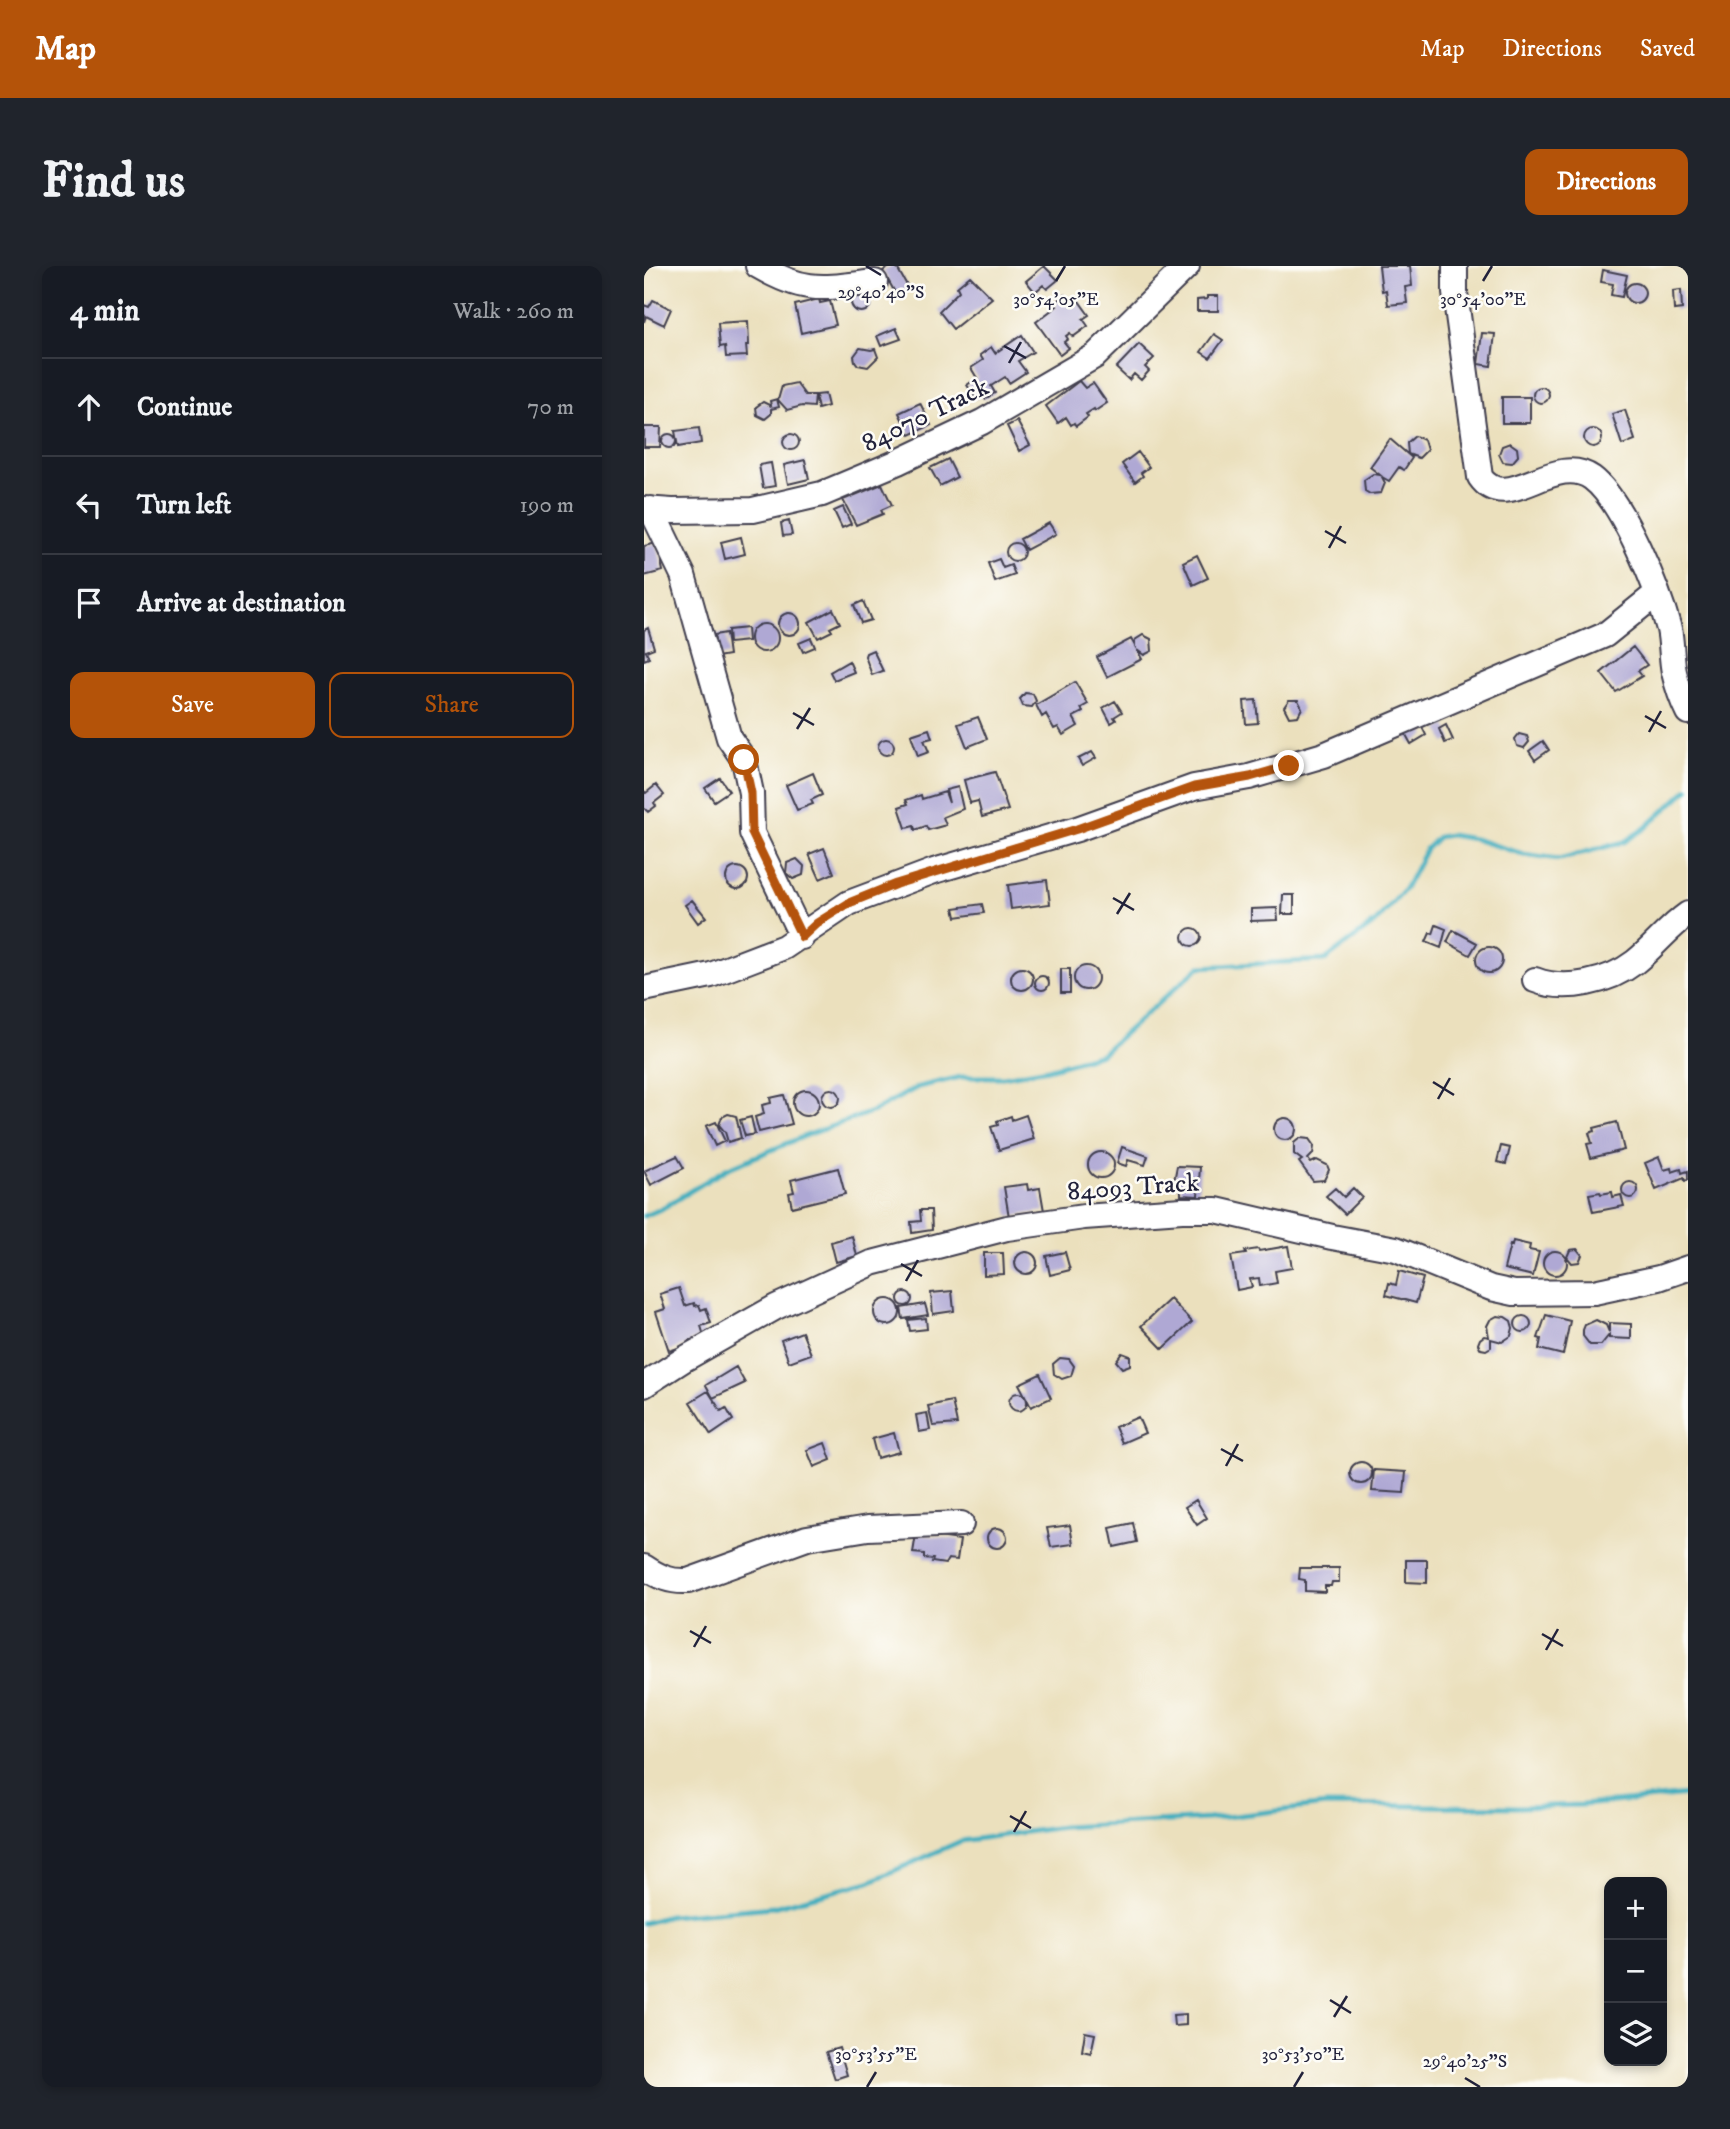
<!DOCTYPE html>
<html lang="en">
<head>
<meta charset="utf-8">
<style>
  :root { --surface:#171b24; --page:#20242c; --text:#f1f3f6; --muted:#9ea1a6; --line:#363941; --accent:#b45309 }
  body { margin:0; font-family:"IM FELL DW Pica",serif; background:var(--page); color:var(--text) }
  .controls { position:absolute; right:21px; bottom:21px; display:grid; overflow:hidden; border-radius:14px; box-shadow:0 4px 10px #0003 }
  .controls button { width:63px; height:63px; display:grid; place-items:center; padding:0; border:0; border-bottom:2px solid var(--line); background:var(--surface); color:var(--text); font:35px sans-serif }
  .stop { position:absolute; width:21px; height:21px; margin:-16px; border:5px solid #b45309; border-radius:50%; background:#fff }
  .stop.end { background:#b45309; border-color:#fff; box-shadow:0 2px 7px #0008 }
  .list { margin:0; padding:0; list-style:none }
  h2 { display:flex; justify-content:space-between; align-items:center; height:91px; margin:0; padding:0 28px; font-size:30px }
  h2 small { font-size:23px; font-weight:400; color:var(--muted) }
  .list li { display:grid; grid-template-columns:46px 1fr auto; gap:21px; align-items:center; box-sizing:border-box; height:98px; padding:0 28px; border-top:2px solid var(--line) }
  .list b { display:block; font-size:26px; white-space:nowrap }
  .list em { font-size:23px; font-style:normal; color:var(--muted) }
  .actions { display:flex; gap:14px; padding:21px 28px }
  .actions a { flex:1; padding:16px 0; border:2px solid var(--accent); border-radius:14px; text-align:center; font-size:24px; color:var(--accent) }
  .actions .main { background:var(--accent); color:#fff }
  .icon { flex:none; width:38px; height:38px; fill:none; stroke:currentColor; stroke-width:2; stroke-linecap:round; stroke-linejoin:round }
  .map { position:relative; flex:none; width:1044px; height:1821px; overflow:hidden; border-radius:14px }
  header { display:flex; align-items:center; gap:42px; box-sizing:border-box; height:98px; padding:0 35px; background:var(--accent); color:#fff }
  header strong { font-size:33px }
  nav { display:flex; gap:38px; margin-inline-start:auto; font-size:24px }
  .intro { display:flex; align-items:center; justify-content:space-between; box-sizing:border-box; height:168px; padding:0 42px }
  h1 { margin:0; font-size:49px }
  .button { padding:18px 32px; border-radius:14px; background:var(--accent); color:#fff; font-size:24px; font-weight:700 }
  main { display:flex; gap:42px; padding:0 42px }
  aside { flex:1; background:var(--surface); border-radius:14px; box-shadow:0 4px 10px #0003 }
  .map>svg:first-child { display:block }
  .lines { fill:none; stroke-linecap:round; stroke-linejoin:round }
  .stream { stroke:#42afbf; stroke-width:5 }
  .building { fill:#afa8d4 }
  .minor-casing { stroke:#403e4e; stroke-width:28 }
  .minor { stroke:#fff; stroke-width:24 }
  .route { stroke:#b45309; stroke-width:9 }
  .ticks { fill:none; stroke:#22223b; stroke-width:2.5 }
  .labels { text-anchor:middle; stroke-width:5; stroke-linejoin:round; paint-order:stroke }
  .street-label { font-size:26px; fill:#22223b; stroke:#fdfcf7 }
  .ticks-label { font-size:18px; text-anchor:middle; fill:#22223b; stroke:#fdfcf7; stroke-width:5; stroke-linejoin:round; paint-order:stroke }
</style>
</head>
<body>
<header>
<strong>Map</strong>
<nav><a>Map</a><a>Directions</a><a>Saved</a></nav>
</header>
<div class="intro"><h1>Find us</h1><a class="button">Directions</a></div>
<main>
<aside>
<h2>4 min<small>Walk · 260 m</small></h2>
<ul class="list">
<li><svg class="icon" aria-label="ahead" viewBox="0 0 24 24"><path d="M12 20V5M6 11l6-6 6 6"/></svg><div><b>Continue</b></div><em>70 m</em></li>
<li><svg class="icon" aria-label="left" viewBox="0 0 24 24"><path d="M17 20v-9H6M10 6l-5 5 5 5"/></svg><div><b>Turn left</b></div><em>190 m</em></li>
<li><svg class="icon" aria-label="arrive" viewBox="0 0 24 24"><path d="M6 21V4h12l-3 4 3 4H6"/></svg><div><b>Arrive at destination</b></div></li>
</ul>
<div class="actions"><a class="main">Save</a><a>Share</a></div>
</aside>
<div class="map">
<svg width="1044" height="1821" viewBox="0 0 1044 1821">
  <rect width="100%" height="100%" fill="#fdfcf7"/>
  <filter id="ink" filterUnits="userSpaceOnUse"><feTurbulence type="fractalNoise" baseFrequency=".0143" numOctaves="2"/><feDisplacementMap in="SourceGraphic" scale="14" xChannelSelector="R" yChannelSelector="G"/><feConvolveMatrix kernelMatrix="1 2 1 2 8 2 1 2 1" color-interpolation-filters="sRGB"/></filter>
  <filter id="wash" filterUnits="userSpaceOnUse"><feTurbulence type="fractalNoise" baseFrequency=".00686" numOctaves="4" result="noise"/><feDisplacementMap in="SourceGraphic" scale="28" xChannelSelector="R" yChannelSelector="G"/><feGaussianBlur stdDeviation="1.57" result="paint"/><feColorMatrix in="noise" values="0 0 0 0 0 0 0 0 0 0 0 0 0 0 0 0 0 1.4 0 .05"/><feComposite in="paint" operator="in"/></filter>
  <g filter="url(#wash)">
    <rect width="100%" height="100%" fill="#ebe0bd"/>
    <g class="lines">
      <path class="stream" d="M0 950 17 943 82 903 161 870 230 845 274 821 317 811H359L404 803 457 788 555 701 681 694 733 655 761 623 782 583 794 571 806 569 830 573 879 588 915 593 980 576 1001 562 1044 523
        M0 1657 25 1650 129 1641 225 1616 317 1575 419 1561 564 1553 682 1539 875 1541 938 1539 1044 1529"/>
    </g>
    <g id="blocks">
      <path class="building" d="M248 0H252L265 23 253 30 239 5Z
        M400 0 414 14 403 23 399 19 391 26 382 15Z
        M735 0H766L768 20 761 21 763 37 744 39 742 24 738 25Z
        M959 4 983 9 978 31 967 29 969 18 957 16Z
        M326 10 348 32 309 63 295 45 315 25 313 21Z
        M981 27a10 10 0 1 1 20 0a10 10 0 1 1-20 0Z
        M1037 24 1038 43 1030 44 1029 25Z
        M207 36a10 10 0 1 1 20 0a10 10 0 1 1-20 0Z
        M421 29 425 36 432 31 445 49 439 53 444 60 429 71 426 67 422 70 424 73 420 76 425 82 416 89 392 56 413 40 411 37Z
        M563 30H574V45H553V34L563 33Z
        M175 33 176 37 186 35 192 59 157 67 151 39Z
        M9 34 27 43 20 59 2 50 0 56V39L5 41Z
        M104 55 105 79H102L103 90 82 91 81 80 76 81 74 57Z
        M252 62 257 73 237 80 233 70Z
        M838 67 851 68 847 100 834 98Z
        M570 68 579 74 566 92 557 86Z
        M378 69 389 86 374 95 382 106 365 117 361 111 347 120 351 127 341 133 338 130 332 133 323 119 333 112 327 102 339 94 336 89 347 81 351 87Z
        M495 78 510 92 501 101 505 105 497 114 490 108 485 114 472 102Z
        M216 82 227 84 231 83 234 91 224 101 214 99 211 95 210 90Z
        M435 115 441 122 449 117 463 137 451 145 450 143 442 148 444 151 432 160 430 157 427 159 422 151 414 157 402 140Z
        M152 117 161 129H171L170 141 158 140 143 144 134 134 138 120Z
        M889 129a8 8 0 1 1 16 0a8 8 0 1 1-16 0Z
        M181 128 184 140 174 143 172 134 173 129Z
        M858 131H886V157H858Z
        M133 133 135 141 127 143V148L121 153 113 149 112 141 119 136 127 140 126 135Z
        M276 137 287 159 266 169 255 147Z
        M981 144 991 174 978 179 968 148Z
        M373 155 386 179 375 185 363 160Z
        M0 161H17L16 181H0Z
        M55 162 57 177 34 181 31 165Z
        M940 172a9 9 0 1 1 18 0a9 9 0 1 1-18 0Z
        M139 176a8 8 0 1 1 16 0a8 8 0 1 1-16 0Z
        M18 175a7 7 0 1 1 14 0a7 7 0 1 1-14 0Z
        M771 170 780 174 783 184 775 192 764 188 763 177Z
        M746 173 768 192 760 204 755 201 745 215 738 211 741 217 737 227 726 228 721 225 720 214 729 208 736 209 726 201Z
        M866 177 873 182 874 190 868 197 859 196 855 188 858 180Z
        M494 186 505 201 497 207 499 210 491 216 478 198Z
        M304 193 313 211 296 220 286 202Z
        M161 194 165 213 144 218 140 199Z
        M127 197 131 220 119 222 115 199Z
        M238 218 248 239 237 244 239 248 212 259 199 234Z
        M199 241 207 258 198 262 190 245Z
        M145 255 148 269 139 270 137 257Z
        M405 257 412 268 382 284 376 273Z
        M97 271 101 288 81 293 77 276Z
        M362 286a9 9 0 1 1 18 0a9 9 0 1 1-18 0Z
        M13 277 19 305 0 310V280Z
        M553 289 564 312 549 319 539 296Z
        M355 293 359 302 367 299 371 309 351 316 344 297Z
        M219 335 227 354 217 357 210 339Z
        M189 343 196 357 186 362 188 365 174 372 165 356Z
        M134 358a11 11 0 1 1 22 0a11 11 0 1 1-22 0Z
        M106 372a14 14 0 1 1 28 0a14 14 0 1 1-28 0Z
        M4 362 10 382 2 385 5 392 0 394V364Z
        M103 362 104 375 85 377 84 364Z
        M82 367 85 389 73 391 70 369Z
        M499 369 507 373 508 385 500 389 493 384 498 393 463 411 453 391 487 373 491 380V374Z
        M167 372 171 381 159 386 155 377Z
        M989 381 1003 399 994 405 998 410 972 426 957 407Z
        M229 384 239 405 228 409 221 390 222 387Z
        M205 395 210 406 190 414 186 406Z
        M431 416 444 438 437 442 439 446 429 451 434 460 419 469 414 461 410 463 402 448 398 451 392 439Z
        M381 427 389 428 392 435 388 441 379 440 376 433Z
        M612 434 614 457 602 458 600 435Z
        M645 434H654L658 442 654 450 645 451 640 441Z
        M471 435 478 446 470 451 472 454 467 457 459 442Z
        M334 451 343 473 323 481 314 458Z
        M777 459 782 469 767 478 761 467Z
        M802 459 809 474 801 477 795 463Z
        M285 463 288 472 280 474 285 486 274 490 267 469Z
        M875 468 883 470 885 476 880 482 873 480 871 473Z
        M234 481a8 8 0 1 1 16 0a8 8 0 1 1-16 0Z
        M899 475 905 484 891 494 885 485Z
        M448 486 452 492 438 500 434 493Z
        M351 506 364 544 338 551 334 535 326 537 320 514Z
        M169 507 178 529 167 534 169 538 153 544 142 519Z
        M76 512 85 525 70 535 61 522Z
        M12 519 20 529 10 537 12 540 4 546 0 542V525L2 527Z
        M314 521 319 543 299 551 302 559 284 564 282 560 271 564 270 560 262 562 255 541 264 538 262 534 277 529 278 533 301 526 305 537 302 524Z
        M180 582 190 607 176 613 165 588Z
        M153 593 160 600 159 609 149 613 142 607 143 597Z
        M82 612a11 11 0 1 1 22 0a11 11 0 1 1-22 0Z
        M403 614 406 638 367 643 364 619Z
        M639 629H650V648H638Z
        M48 634 62 651 54 657 41 639Z
        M338 638 340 647 312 651 310 642Z
        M633 642 634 654 607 655V643Z
        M792 659 802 663 797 682 782 676 786 667 789 668Z
        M539 671a9 9 0 1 1 18 0a9 9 0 1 1-18 0Z
        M809 664 833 677 826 689 803 676Z
        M832 694a13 13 0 1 1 26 0a13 13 0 1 1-26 0Z
        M430 712a12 12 0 1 1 24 0a12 12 0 1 1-24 0Z
        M367 713a11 11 0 1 1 22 0a11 11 0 1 1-22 0Z
        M417 703H426V727H417Z
        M391 717a7 7 0 1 1 14 0a7 7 0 1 1-14 0Z
        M178 832a9 9 0 1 1 18 0a9 9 0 1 1-18 0Z
        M149 837a13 13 0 1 1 26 0a13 13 0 1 1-26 0Z
        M140 829 148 858 115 866 111 851 120 848 118 839 127 837 126 832Z
        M84 848 92 850 97 872 84 876 81 866 75 859 78 851Z
        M382 849 390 873 355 884 347 861 354 859 353 855 367 850 368 854Z
        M107 851 111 868 101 870 96 854Z
        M630 863a11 11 0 1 1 22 0a11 11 0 1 1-22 0Z
        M72 856 81 875 71 880 62 860Z
        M973 856 980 884 947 892 943 878 948 877 945 867 951 865 950 862Z
        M656 872 665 873 670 880 669 888 664 893 667 897 673 894 683 899 685 904 680 914 669 915 655 896 658 894 650 888V877Z
        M857 880 866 882 862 898 853 896Z
        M478 881 504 890 501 899 484 894 482 900 473 897Z
        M444 899a13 13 0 1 1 26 0a13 13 0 1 1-26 0Z
        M33 890 40 902 7 919 0 905Z
        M1015 891 1020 904 1027 902 1028 906 1037 903 1038 907 1044 905V914L1041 915 1040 912 1012 924 1001 897Z
        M533 900 556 901 554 930 537 929V921L529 920Z
        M194 902 201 928 148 941 145 927 150 926 147 914Z
        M978 924a8 8 0 1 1 16 0a8 8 0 1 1-16 0Z
        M383 918 384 924 396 922 400 945 365 951 360 921Z
        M691 922 700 931 709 922 718 931 701 948 682 930Z
        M956 926 957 928 968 926 969 931 977 929 980 940 949 946 945 928Z
        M276 944H287L288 964 268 967 267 956 277 955Z
        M208 970 213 990 192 996 187 976Z
        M869 975 886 979 885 984 895 986 889 1010 860 1003 866 979 868 980Z
        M644 980 648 1002 631 1005 633 1017 616 1020 615 1012 606 1013 608 1021 593 1024 587 990 602 988 601 985 614 983 615 985Z
        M933 983 938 989 935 996 928 997 923 991 926 984Z
        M899 997a12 12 0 1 1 24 0a12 12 0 1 1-24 0Z
        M371 997a11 11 0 1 1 22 0a11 11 0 1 1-22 0Z
        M421 986 426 1004 406 1009 402 990Z
        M340 987H359L360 1008 340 1009Z
        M755 1005 779 1012 772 1037 742 1029 745 1017 752 1019Z
        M35 1022 41 1040 50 1037 51 1040 55 1039 57 1044 62 1042 67 1057 57 1060 60 1070 45 1075 46 1078 25 1085 12 1046 21 1043 16 1028Z
        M308 1025 310 1045 289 1048 287 1027Z
        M254 1033a7 7 0 1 1 14 0a7 7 0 1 1-14 0Z
        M230 1046a13 13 0 1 1 26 0a13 13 0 1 1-26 0Z
        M526 1033 548 1056 519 1083 497 1060Z
        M281 1038 284 1049 259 1053 257 1042Z
        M902 1049 926 1055 919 1089 895 1083 897 1073 894 1072Z
        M871 1058a8 8 0 1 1 16 0a8 8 0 1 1-16 0Z
        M853 1050 861 1051 867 1055 869 1062 867 1070 858 1076 847 1073V1081L842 1084 837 1083 834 1078 836 1073 840 1070 845 1071 843 1060 846 1054Z
        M282 1052 283 1063 266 1065 264 1054Z
        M952 1054 962 1059 965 1066V1057L987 1058V1073L965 1072V1069L957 1079H946L939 1070V1064L941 1059Z
        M158 1066 167 1088 145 1096 137 1074Z
        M478 1087 486 1090V1099L478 1102 472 1095Z
        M416 1092 425 1093 430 1100 427 1110 418 1113 410 1108 409 1098Z
        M92 1101 101 1117 69 1132 62 1119Z
        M396 1108 407 1132 387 1141 375 1118Z
        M64 1125 77 1145 82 1142 89 1154 67 1169 46 1136Z
        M365 1136a9 9 0 1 1 18 0a9 9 0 1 1-18 0Z
        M308 1135 313 1158 289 1160 284 1140Z
        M283 1147 286 1164 275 1166 272 1149Z
        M494 1151 501 1167 478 1177 471 1161Z
        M250 1167 255 1186 233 1192 228 1173Z
        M181 1177 187 1194 170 1201 163 1184Z
        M706 1207a11 11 0 1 1 22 0a11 11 0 1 1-22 0Z
        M730 1204 762 1206 760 1227 728 1225Z
        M552 1234 563 1252 553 1259 541 1241Z
        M489 1257 493 1276 470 1281 466 1262Z
        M426 1259 429 1278 407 1281 403 1262Z
        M343 1272a10 10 0 1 1 20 0a10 10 0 1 1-20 0Z
        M272 1268 316 1274 313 1294 304 1293 301 1298 288 1296 289 1293 280 1292V1288L269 1287Z
        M762 1294H783V1317L762 1316Z
        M656 1302H695V1316H688L687 1320H681V1326L661 1325V1314L655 1313Z
        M542 1748V1759L530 1760 529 1749Z
        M441 1766 451 1768 447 1787 438 1785Z
        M195 1782 203 1809 191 1813 182 1786Z"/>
    </g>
  </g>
  <g filter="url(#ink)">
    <use href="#blocks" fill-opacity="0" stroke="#403e4e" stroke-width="2"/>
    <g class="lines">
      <defs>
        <path id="minor" d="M114 0C162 28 179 22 231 16
          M811 0V27L836 211C863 250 910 185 948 212 979 235 1015 326 1025 363 1028 377 1027 392 1030 406 1033 419 1038 434 1044 446
          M0 243 28 245 109 244 178 228 254 196 338 156 451 90 543 0
          M7 243 39 309 85 472 100 494 107 527 108 567 158 671
          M891 714C922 726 965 716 991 696 1010 681 1024 662 1044 648
          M0 723 67 709 140 681 205 637 290 605 433 563 550 521 605 511 680 489 961 369 1012 328
          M0 1119 42 1092 132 1041 228 997 363 962 440 951 538 944H572L688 971 752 983 847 1022 870 1027 950 1026 1015 1012 1044 1002
          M0 1301C15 1311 26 1316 44 1315L163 1272 224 1262 317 1258"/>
      </defs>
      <use href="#minor" class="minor-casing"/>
      <use href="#minor" class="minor"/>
    </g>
  </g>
  <g class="lines" filter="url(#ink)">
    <path class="route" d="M100 494 107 527 108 567 158 671 173 657 205 637 252 618 433 563 550 521 606 511 645 500"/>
  </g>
  <path class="ticks" d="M222 0 237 9M412 15 421 0M839 15 848 0M360 80 382 92M365 97 377 76M681 265 702 277M685 282 697 260M149 447 170 459M1001 450 1022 462M153 463 166 442M1005 466 1017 445M469 632 490 644M473 648 486 627M789 816 810 829M794 833 806 812M257 998 278 1010M262 1015 274 994M577 1183 599 1195M582 1200 594 1178M46 1365 67 1377M898 1368 919 1380M50 1381 62 1360M902 1384 914 1363M366 1550 387 1562M370 1566 382 1545M686 1734 707 1747M690 1751 703 1730M821 1812 836 1821M223 1821 232 1806M650 1821 659 1806"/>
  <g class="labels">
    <g class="street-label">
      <text transform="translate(281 148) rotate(-26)" y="9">84070 Track</text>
      <text transform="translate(489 920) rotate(-4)" y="9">84093 Track</text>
    </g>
  </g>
  <g class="ticks-label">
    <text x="237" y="32">29°40'40"S</text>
    <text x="412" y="39">30°54'05"E</text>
    <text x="839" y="39">30°54'00"E</text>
    <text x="232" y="1794">30°53'55"E</text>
    <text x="659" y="1794">30°53'50"E</text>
    <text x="821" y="1801">29°40'25"S</text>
  </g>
</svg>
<div class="controls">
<button>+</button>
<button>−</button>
<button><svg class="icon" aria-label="layers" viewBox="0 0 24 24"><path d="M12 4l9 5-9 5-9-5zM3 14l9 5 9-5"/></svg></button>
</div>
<div class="stop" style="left:100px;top:494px"></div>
<div class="stop end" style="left:645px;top:500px"></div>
</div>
</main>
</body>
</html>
